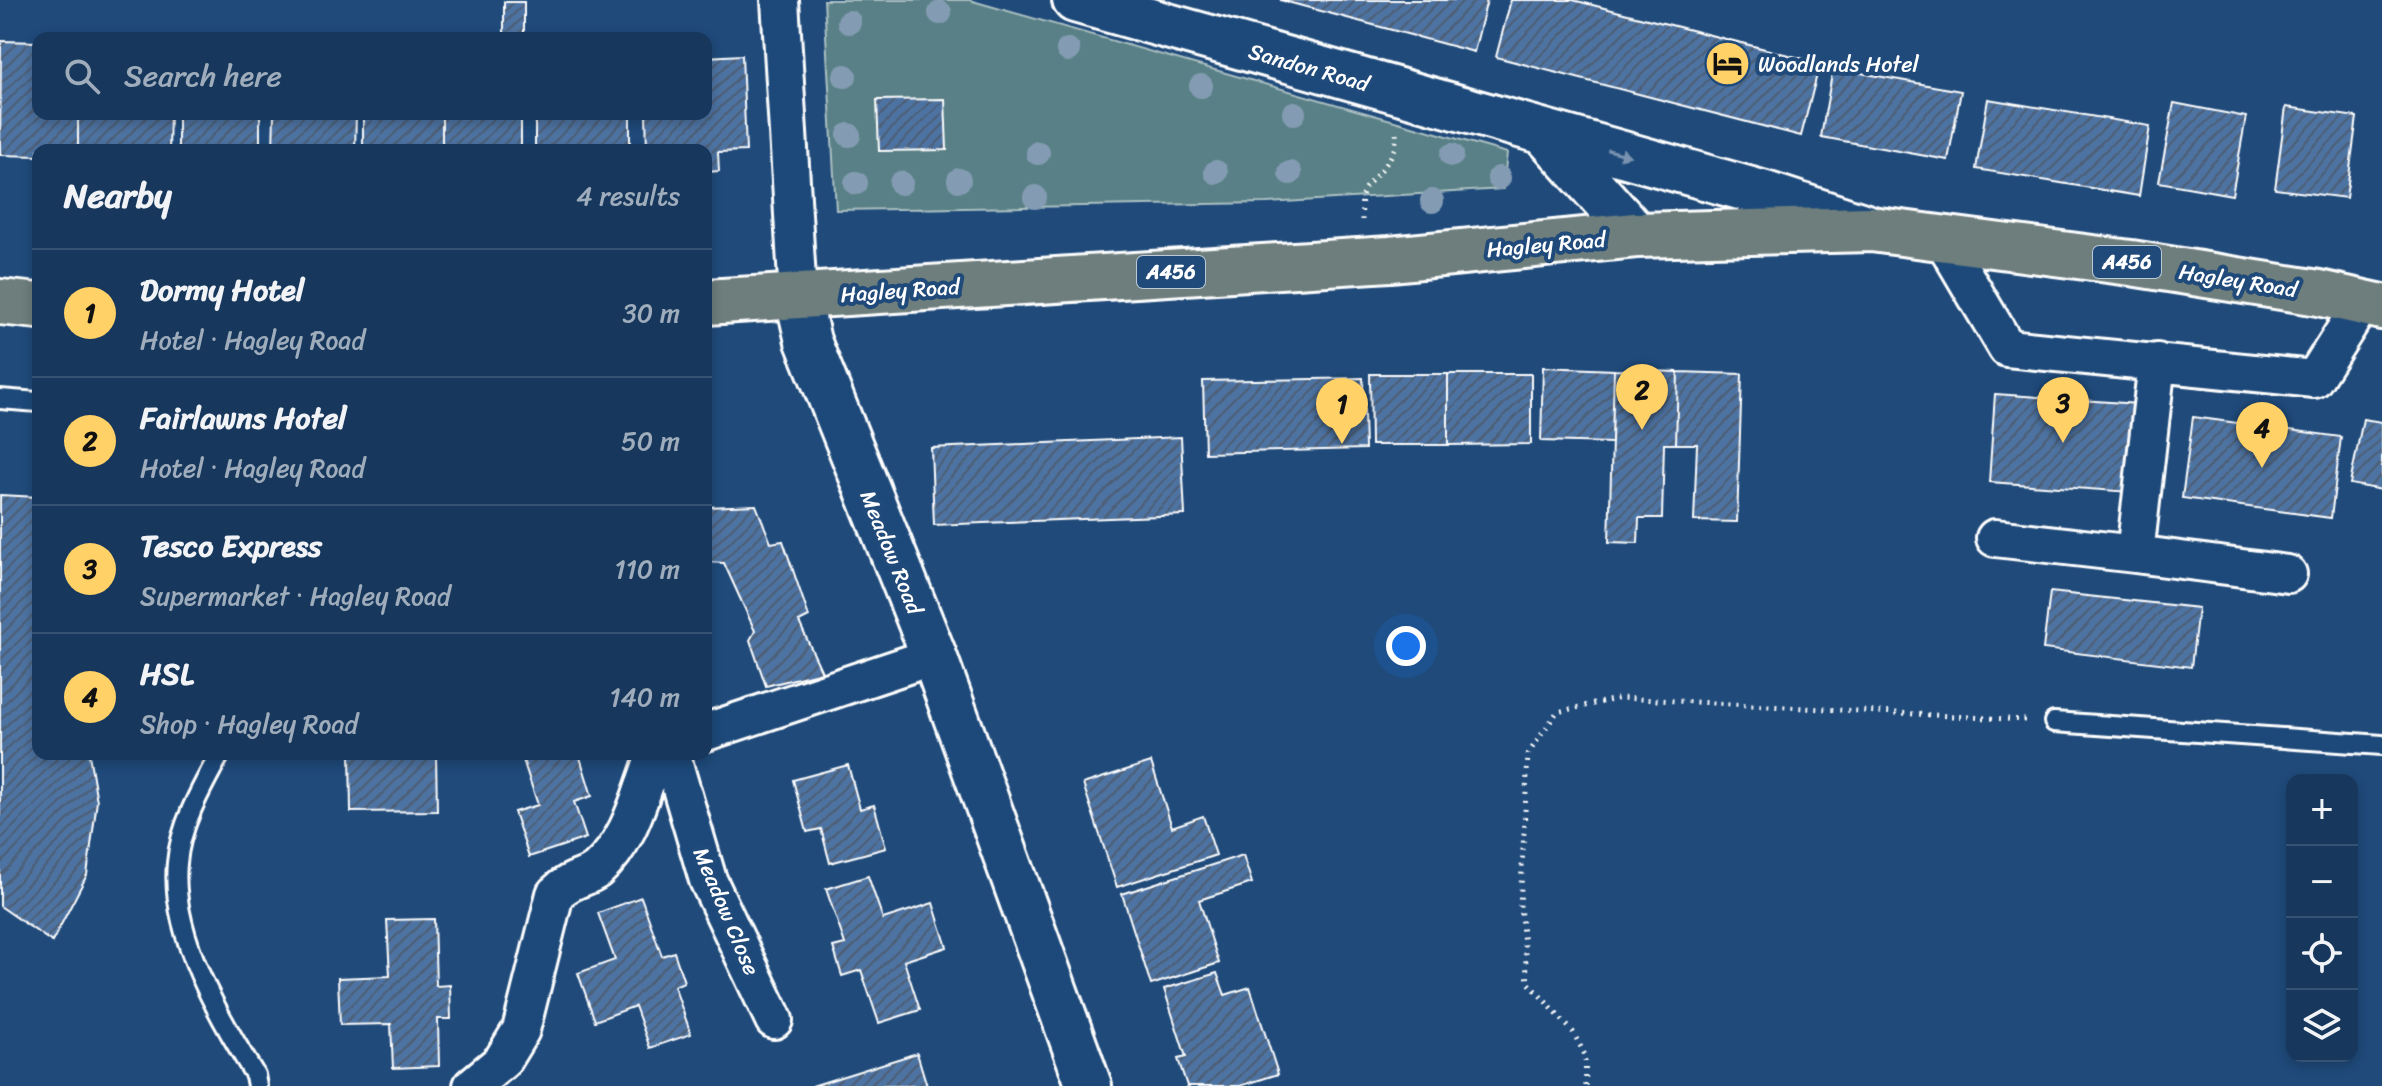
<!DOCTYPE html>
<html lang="en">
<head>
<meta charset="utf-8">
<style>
  :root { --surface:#17385c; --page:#244365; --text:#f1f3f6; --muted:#9eacbb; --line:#365272; --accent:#ffd166 }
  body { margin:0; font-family:Sriracha,sans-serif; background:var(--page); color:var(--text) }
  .controls { position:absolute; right:24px; bottom:24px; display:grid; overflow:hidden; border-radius:16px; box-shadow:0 4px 12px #0003 }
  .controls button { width:72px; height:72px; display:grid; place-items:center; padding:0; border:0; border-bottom:2px solid var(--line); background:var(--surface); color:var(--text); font:40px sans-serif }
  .you { position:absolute; left:1406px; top:646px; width:28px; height:28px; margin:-20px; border:6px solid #fff; border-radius:50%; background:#1a73e8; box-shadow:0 0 0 12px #1a73e833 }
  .badge { display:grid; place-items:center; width:52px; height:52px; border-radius:50%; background:var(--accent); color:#111; font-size:26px; font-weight:700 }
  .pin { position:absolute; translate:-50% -66px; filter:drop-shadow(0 2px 4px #0008) }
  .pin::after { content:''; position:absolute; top:42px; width:28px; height:24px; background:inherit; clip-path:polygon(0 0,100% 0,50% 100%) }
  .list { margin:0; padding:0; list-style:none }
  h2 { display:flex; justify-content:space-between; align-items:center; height:104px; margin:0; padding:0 32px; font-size:34px }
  h2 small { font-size:26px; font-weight:400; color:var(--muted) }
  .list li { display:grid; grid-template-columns:52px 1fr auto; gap:24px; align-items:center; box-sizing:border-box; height:128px; padding:0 32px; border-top:2px solid var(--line) }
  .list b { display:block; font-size:30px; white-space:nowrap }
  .list p { margin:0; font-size:26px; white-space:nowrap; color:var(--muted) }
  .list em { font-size:26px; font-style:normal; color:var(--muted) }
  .icon { flex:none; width:44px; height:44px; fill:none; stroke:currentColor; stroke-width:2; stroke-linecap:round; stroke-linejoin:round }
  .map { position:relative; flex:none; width:2382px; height:1086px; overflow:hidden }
  .search { position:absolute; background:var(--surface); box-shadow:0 4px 12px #0003; left:32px; top:32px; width:680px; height:88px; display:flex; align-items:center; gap:20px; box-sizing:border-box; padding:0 28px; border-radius:16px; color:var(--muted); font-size:30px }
  .panel { position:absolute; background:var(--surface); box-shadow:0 4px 12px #0003; left:32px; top:144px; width:680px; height:616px; border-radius:16px }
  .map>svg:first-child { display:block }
  .grass { fill:#598086; stroke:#acc0c2; stroke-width:2 }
  .building { fill:url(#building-hatch); stroke:#fff; stroke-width:2 }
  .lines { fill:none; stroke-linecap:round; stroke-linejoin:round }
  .lane-casing { stroke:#fff; stroke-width:24 }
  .street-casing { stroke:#fff; stroke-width:42 }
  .secondary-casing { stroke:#fff; stroke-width:50 }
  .highway-casing { stroke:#fff; stroke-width:50 }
  .path { stroke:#fff; stroke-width:5; stroke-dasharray:2 6; stroke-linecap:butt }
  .lane { stroke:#1f4a7a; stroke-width:18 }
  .street { stroke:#1f4a7a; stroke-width:36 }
  .secondary { stroke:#1f4a7a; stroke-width:44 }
  .highway { stroke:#6d7e7c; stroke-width:44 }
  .tree { fill:#849cb3 }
  .oneway { fill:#7992af }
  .labels { text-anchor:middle; stroke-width:8; stroke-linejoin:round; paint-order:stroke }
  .shield { fill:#1f4a7a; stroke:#bcc9d7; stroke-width:2 }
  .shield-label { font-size:20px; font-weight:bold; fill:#fff }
  .poi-label { font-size:22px; fill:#fff; stroke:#1f4a7a; text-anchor:start }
  .street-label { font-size:22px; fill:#fff; stroke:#1f4a7a }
</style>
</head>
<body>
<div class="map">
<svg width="2382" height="1086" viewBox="0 0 2382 1086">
  <defs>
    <pattern id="building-hatch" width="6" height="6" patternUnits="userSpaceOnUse" patternTransform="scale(2)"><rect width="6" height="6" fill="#4e73a2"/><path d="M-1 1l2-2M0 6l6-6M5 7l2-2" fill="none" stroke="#4d5e73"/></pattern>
  </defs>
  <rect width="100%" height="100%" fill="#1f4a7a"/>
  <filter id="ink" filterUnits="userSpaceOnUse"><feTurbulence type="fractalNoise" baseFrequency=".0125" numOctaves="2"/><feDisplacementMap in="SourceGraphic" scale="16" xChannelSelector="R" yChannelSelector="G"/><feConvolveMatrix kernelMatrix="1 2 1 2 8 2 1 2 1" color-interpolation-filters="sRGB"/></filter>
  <g filter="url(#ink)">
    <path class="grass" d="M824 0H969L1507 153 1503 189 1267 203 836 210Z"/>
    <path class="building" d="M1280 0H1487L1474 52Z
      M1511 0H1573L1820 63 1801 136 1496 57Z
      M504 2H524V38H504Z
      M1 41 38 42V114H78V150H38V156L0 155Z
      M742 55 746 151 718 152 719 171 706 172V150H647L646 114H706V57Z
      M1833 68 1961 91 1948 160 1821 137Z
      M945 99 947 150 879 151 877 100Z
      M1988 99 2150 126 2139 196 1976 169Z
      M2174 103 2246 117 2232 195 2159 182Z
      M2286 107 2357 117 2346 198 2275 189Z
      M78 114H170L169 150H78Z
      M178 114H260V150H178Z
      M274 114H356L355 150H273Z
      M363 114H442V150H363Z
      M442 114H521V150H442Z
      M535 114H630V150H535Z
      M1543 367 1614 370 1612 443 1541 441Z
      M1614 370 1678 372 1676 444H1664L1662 518H1639L1638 543 1609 542Z
      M1678 372 1742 374 1737 522 1694 521 1697 444H1676Z
      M1370 374H1448V445H1371Z
      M1448 374H1531V444L1448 445Z
      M1363 378 1365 449 1205 453 1203 381Z
      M1995 394 2138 404 2131 492 1989 482Z
      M2193 417 2341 437 2331 518 2182 498Z
      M2363 419 2382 422V490L2350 484Z
      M1181 437 1185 515 934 525 931 448Z
      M0 495 38 497V754H89L97 801 87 875 52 942 0 906Z
      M756 505 771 543 783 541 809 617 799 622 822 672 766 686 750 640 755 631 724 563 706 562V507Z
      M2050 592 2198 608 2191 667 2043 649Z
      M350 754H436L437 811 351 812Z
      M521 754H579L592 796 574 802 586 838 529 857 514 812 538 805Z
      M1151 762 1172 827 1203 816 1216 855 1117 887 1083 784Z
      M848 765 860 809 874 805 886 848 830 863 821 829 807 832 793 780Z
      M1243 855 1252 883 1199 900 1219 963 1151 985 1122 894Z
      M868 876 883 919 933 903 947 947 904 961 920 1010 879 1023 861 970 842 976 833 947 845 944 826 889Z
      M641 897 662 956 674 952 684 982 674 986 691 1034 650 1048 635 1006 595 1021 578 973 615 960 598 913Z
      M434 919 436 986 450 985 451 1019H438L439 1066 393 1068 391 1024 340 1025 338 978 390 976 387 920Z
      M1217 973 1225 995 1250 987 1278 1074 1240 1086H1187L1178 1059 1186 1057 1164 989Z
      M917 1053 927 1086H812Z"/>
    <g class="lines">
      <defs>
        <path id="lane" d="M0 399 38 402
          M2054 722 2382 745
          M220 754C202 787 180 825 177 863 170 934 219 1017 255 1075L257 1086"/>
        <path id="street" d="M780 0 798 297
          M1941 236 2007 348 2314 379 2363 302
          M1995 538 2135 554 2157 362
          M2135 554 2288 574
          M706 732 934 656
          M671 754 708 880 774 1020
          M472 1086 502 1061 521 1030 555 894C571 878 585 879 597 870 629 842 639 799 653 761L659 754"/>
        <path id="secondary" d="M1075 0 1765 194 1869 228
          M1544 132 1636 235
          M798 297 808 341 934 656 1089 1086"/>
        <path id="highway" d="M0 302 38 306
          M706 302 1390 259 1636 235 1871 229 2131 263 2319 293 2382 307"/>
      </defs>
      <use href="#lane" class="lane-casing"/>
      <use href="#street" class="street-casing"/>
      <use href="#secondary" class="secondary-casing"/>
      <use href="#highway" class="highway-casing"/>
      <path class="path" d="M1362 220C1362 211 1360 195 1365 188 1379 171 1398 157 1396 133
        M1586 1086 1585 1055 1573 1032 1528 982 1520 906 1528 754 1557 712 1621 698 2025 720"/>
      <use href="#lane" class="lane"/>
      <use href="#street" class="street"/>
      <use href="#secondary" class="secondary"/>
      <use href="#highway" class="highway"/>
    </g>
    <g class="tree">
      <circle cx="940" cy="13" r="12"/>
      <circle cx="849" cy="22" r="12"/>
      <circle cx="1068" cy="50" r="12"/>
      <circle cx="845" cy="76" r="12"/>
      <circle cx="1201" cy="86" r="12"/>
      <circle cx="1294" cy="113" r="12"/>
      <circle cx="849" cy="135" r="12"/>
      <circle cx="1038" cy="153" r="12"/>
      <circle cx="1452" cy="155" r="12"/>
      <circle cx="1216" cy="172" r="12"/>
      <circle cx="1290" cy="173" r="12"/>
      <circle cx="1499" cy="178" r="12"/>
      <circle cx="959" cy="180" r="12"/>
      <circle cx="856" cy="183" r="12"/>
      <circle cx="901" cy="183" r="12"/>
      <circle cx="1035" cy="197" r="12"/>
      <circle cx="1432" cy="201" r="12"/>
    </g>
    <defs><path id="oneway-solid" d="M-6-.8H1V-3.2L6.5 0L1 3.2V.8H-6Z" transform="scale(2)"/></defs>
    <use class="oneway" href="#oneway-solid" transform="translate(1619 153) rotate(16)"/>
  </g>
  <defs>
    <symbol id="hotel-disc" viewBox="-11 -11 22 22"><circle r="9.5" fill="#ffd166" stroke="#1f4a7a"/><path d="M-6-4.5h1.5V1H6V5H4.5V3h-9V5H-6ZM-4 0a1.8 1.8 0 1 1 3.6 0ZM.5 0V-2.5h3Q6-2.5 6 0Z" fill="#111"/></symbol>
  </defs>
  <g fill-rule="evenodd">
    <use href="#hotel-disc" x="1702" y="38" width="51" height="51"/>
  </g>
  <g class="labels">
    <g class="shield">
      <rect x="2093" y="246" width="68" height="32" rx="6"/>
      <rect x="1137" y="256" width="68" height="32" rx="6"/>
    </g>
    <g class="shield-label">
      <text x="2127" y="269">A456</text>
      <text x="1171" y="279">A456</text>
    </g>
    <g class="poi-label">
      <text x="1758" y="72">Woodlands Hotel</text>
    </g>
    <g class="street-label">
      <text transform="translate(1309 67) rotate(16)" y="8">Sandon Road</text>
      <text transform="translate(1546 244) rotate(-5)" y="8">Hagley Road</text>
      <text transform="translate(2238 280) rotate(9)" y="8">Hagley Road</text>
      <text transform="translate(900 290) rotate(-4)" y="8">Hagley Road</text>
      <text transform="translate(892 552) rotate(68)" y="8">Meadow Road</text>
      <text transform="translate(727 911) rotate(67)" y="8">Meadow Close</text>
    </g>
  </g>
</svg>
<div class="controls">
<button>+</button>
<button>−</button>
<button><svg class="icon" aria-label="locate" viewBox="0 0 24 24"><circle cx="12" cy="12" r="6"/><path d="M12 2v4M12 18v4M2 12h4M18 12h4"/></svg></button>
<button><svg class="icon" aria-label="layers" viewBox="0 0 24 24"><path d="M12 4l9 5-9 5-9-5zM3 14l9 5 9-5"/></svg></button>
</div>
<div class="you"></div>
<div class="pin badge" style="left:1342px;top:444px">1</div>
<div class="pin badge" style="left:1642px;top:430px">2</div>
<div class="pin badge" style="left:2063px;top:443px">3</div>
<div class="pin badge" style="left:2262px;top:468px">4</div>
<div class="search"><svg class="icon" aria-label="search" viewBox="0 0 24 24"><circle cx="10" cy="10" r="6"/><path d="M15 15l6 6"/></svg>Search here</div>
<section class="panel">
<h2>Nearby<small>4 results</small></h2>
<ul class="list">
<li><span class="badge">1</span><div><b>Dormy Hotel</b><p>Hotel · Hagley Road</p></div><em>30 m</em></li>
<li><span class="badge">2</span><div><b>Fairlawns Hotel</b><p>Hotel · Hagley Road</p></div><em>50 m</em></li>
<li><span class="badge">3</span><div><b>Tesco Express</b><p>Supermarket · Hagley Road</p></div><em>110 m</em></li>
<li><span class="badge">4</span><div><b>HSL</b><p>Shop · Hagley Road</p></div><em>140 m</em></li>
</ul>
</section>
</div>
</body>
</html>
